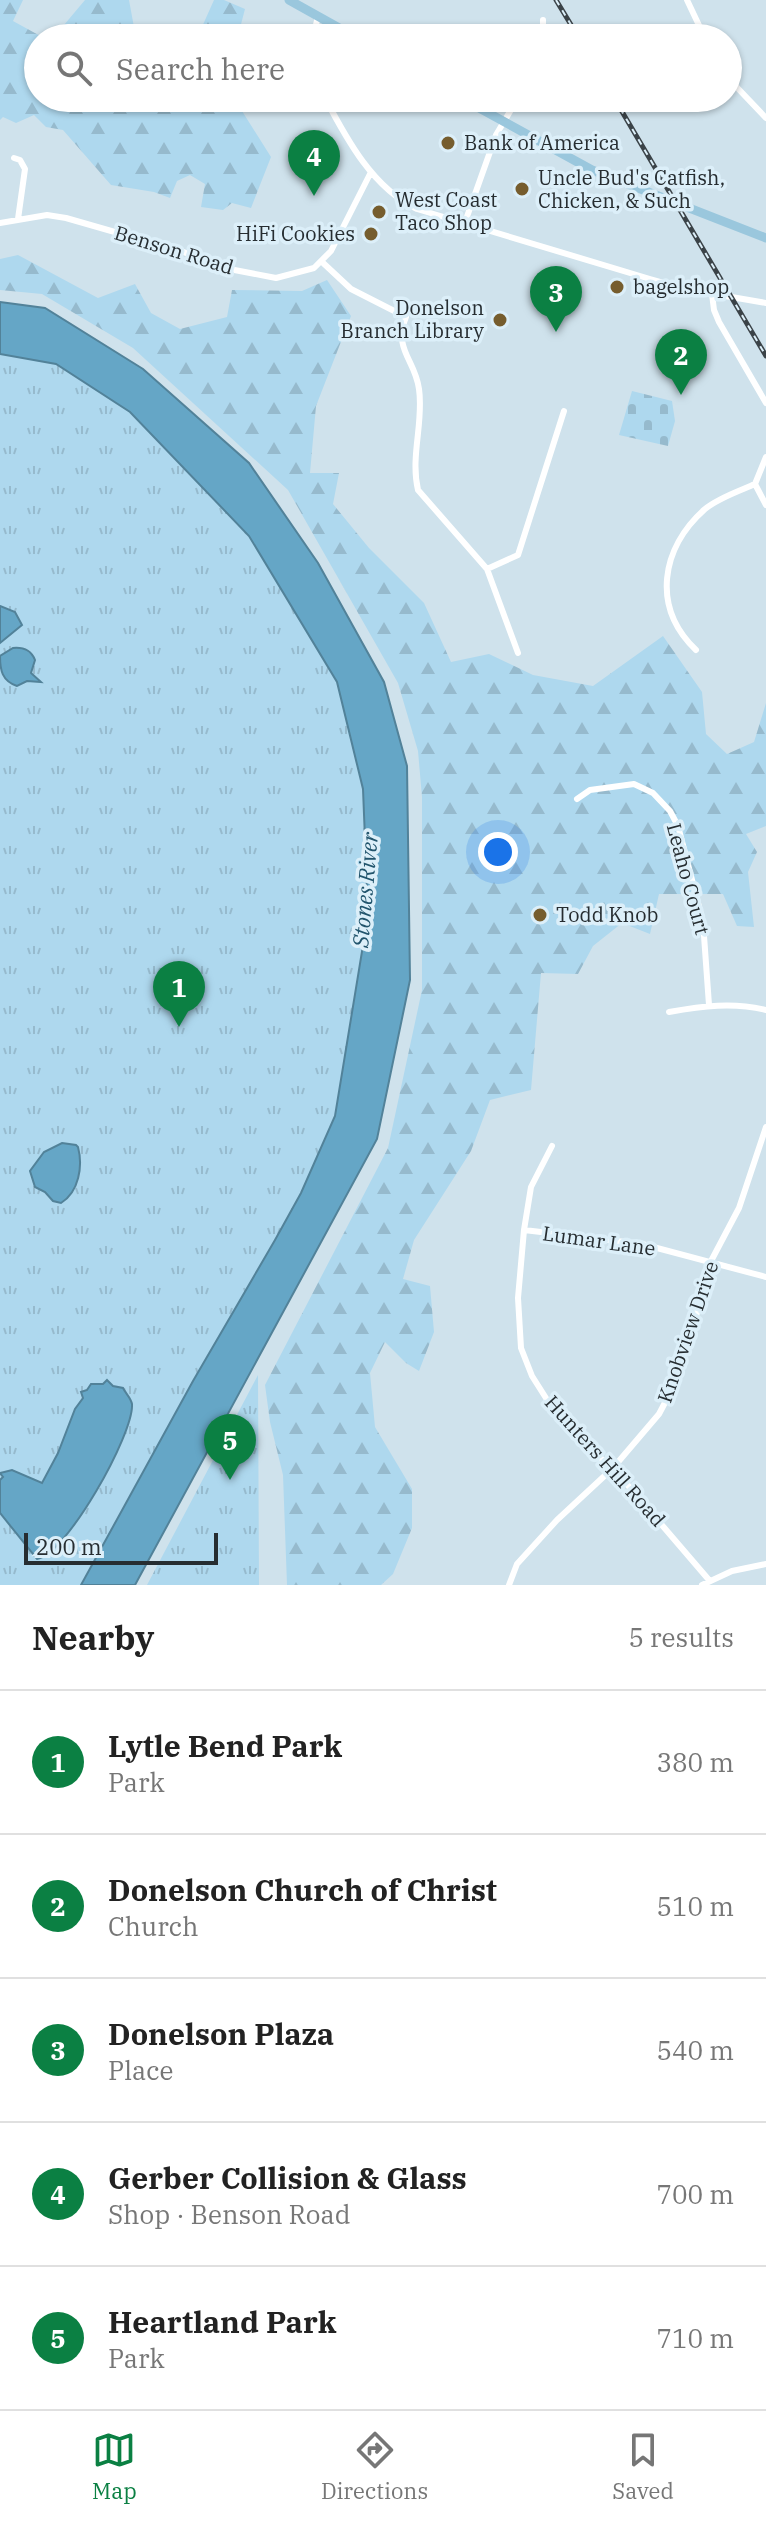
<!DOCTYPE html>
<html lang="en">
<head>
<meta charset="utf-8">
<style>
  :root { --surface:#fff; --page:#f2f2f2; --text:#222; --muted:#767676; --line:#e0e0e0; --accent:#0b8043 }
  body { margin:0; font-family:"IBM Plex Serif",serif; background:var(--page); color:var(--text) }
  .scale { position:absolute; left:24px; bottom:20px; width:194px; box-sizing:border-box; padding-left:8px; border:4px solid #262d31; border-top:0; font-size:22px; line-height:28px; white-space:nowrap; color:#262d31; -webkit-text-stroke:6px #dceff9; paint-order:stroke }
  .you { position:absolute; left:498px; top:852px; width:28px; height:28px; margin:-20px; border:6px solid #fff; border-radius:50%; background:#1a73e8; box-shadow:0 0 0 12px #1a73e833 }
  .badge { display:grid; place-items:center; width:52px; height:52px; border-radius:50%; background:var(--accent); color:#fff; font-size:26px; font-weight:700 }
  .pin { position:absolute; translate:-50% -66px; filter:drop-shadow(0 2px 4px #0008) }
  .pin::after { content:''; position:absolute; top:42px; width:28px; height:24px; background:inherit; clip-path:polygon(0 0,100% 0,50% 100%) }
  .list { margin:0; padding:0; list-style:none }
  h2 { display:flex; justify-content:space-between; align-items:center; height:104px; margin:0; padding:0 32px; font-size:34px }
  h2 small { font-size:26px; font-weight:400; color:var(--muted) }
  .list li { display:grid; grid-template-columns:52px 1fr auto; gap:24px; align-items:center; box-sizing:border-box; height:144px; padding:0 32px; border-top:2px solid var(--line) }
  .list b { display:block; font-size:30px; white-space:nowrap }
  .list p { margin:0; font-size:26px; white-space:nowrap; color:var(--muted) }
  .list em { font-size:26px; font-style:normal; color:var(--muted) }
  .icon { flex:none; width:44px; height:44px; fill:none; stroke:currentColor; stroke-width:2; stroke-linecap:round; stroke-linejoin:round }
  .map { position:relative; flex:none; width:766px; height:1585px; overflow:hidden }
  .search { position:absolute; background:var(--surface); box-shadow:0 2px 6px #0004; left:24px; right:24px; top:24px; height:88px; display:flex; align-items:center; gap:20px; box-sizing:border-box; padding:0 28px; border-radius:44px; color:var(--muted); font-size:30px }
  .sheet { height:824px; background:var(--surface) }
  nav { display:flex; justify-content:space-around; align-items:center; box-sizing:border-box; height:112px; border-top:2px solid var(--line); background:var(--surface); font-size:22px; color:var(--muted) }
  nav a { display:grid; justify-items:center; gap:4px }
  nav .on { color:var(--accent) }
  .map>svg:first-child { display:block }
  .forest { fill:url(#forest-firs) }
  .cemetery { fill:url(#cemetery-stones) }
  .park { fill:url(#park-tufts) }
  .water { fill:#65a6c6; stroke:#528299; stroke-width:2 }
  .lines { fill:none; stroke-linecap:round; stroke-linejoin:round }
  .minor { stroke:#fff; stroke-width:6 }
  .primary { stroke:#9ac7dd; stroke-width:9 }
  .rail-casing { stroke:#3b4348; stroke-width:5 }
  .rail { stroke:#dceff9; stroke-width:2; stroke-dasharray:6; stroke-linecap:butt }
  .poi-dot { fill:#765d2e; stroke:#dceff9; stroke-width:3 }
  .labels { text-anchor:middle; stroke-width:7; stroke-linejoin:round; paint-order:stroke }
  .poi-label { font-size:20px; fill:#262d31; stroke:#dceff9; text-anchor:start }
  .street-label { font-size:20px; fill:#262d31; stroke:#dceff9 }
  .water-label { font-size:22px; font-style:italic; fill:#21546c; stroke:#dceff9 }
</style>
</head>
<body>
<div class="map">
<svg width="766" height="1585" viewBox="0 0 766 1585">
  <defs>
    <pattern id="forest-firs" width="22" height="20" patternUnits="userSpaceOnUse" patternTransform="scale(2)"><rect width="22" height="20" fill="#aed8ee"/><path d="M5 1l3.5 6h-7zM16 11l3.5 6h-7z" fill="#96bacd"/></pattern>
    <pattern id="cemetery-stones" width="16" height="16" patternUnits="userSpaceOnUse" patternTransform="scale(2)"><rect width="16" height="16" fill="#aed8ee"/><path d="M2 7V4a2 2 0 0 1 4 0v3zM10 15v-3a2 2 0 0 1 4 0v3z" fill="#96bacd"/></pattern>
    <pattern id="park-tufts" width="24" height="20" patternUnits="userSpaceOnUse" patternTransform="scale(2)"><rect width="24" height="20" fill="#aed8ee"/><path d="M3 7l-1-3M5 7V3M7 7l1-3M15 17l-1-3M17 17v-4M19 17l1-3" fill="none" stroke="#96bacd"/></pattern>
  </defs>
  <rect width="100%" height="100%" fill="#cfe2ec"/>
  <path class="forest" d="M0 0H23L13 21 44 38H38V98H251L242 111 271 157 251 208 232 203 223 210 201 207 205 184 190 175 177 181 170 198 154 192 111 185 63 130 46 127 34 115 16 123 3 117 0 120Z
    M85 0H129L136 38H53Z
    M214 0H224L245 9 239 32 242 38H197Z
    M18 255 98 298 135 284 151 313 180 329 227 317 232 290 302 291 327 280 351 316 316 406 310 473H339L333 504 369 548 424 603 451 662 489 654 533 675 593 686 663 636 702 692 706 734 727 754 754 742 766 703V826L746 834 757 852 748 872 754 927 737 926 723 894H659L650 934 622 923 593 946 578 974 541 973 531 1090 490 1100 471 1151 414 1240 403 1279 430 1286 434 1332 419 1371 406 1363 385 1342 370 1373 375 1427 412 1489V1528L393 1574 381 1585H287L283 1475 270 1422 265 1385 388 1148 422 990V797L418 751 398 683 288 490 133 348 42 294 0 290V259Z"/>
  <path class="cemetery" d="M632 391 672 401 675 421 668 446 619 435Z"/>
  <path class="park" d="M0 307 239 464 394 790 335 1116 301 1193 275 1240 193 1381 81 1585H0Z
    M258 1375 259 1585H147Z"/>
  <path class="water" d="M0 302 45 308 143 369 249 463 318 563 384 682 407 766 410 980 377 1139 135 1585H81L193 1381 275 1240 301 1193 335 1116 368 915 363 789 337 682 249 536 130 412 56 364 0 354Z
    M0 606 15 612 22 625 0 643Z
    M13 648C24 647 31 650 35 660L31 673 41 682 27 681 17 686C2 681 0 670 0 656Z
    M62 1143 76 1145 78 1147C83 1166 79 1192 61 1203L53 1201 45 1192 35 1187 30 1171 44 1152Z
    M107 1380 113 1386 123 1388C126 1394 131 1398 132 1404 134 1434 66 1555 37 1559L0 1513V1480L3 1477 0 1473 12 1470 42 1483 58 1453 75 1409 83 1398 81 1392 87 1390 91 1384H103Z"/>
  <g class="lines">
    <path class="minor" d="M687 0 705 38
      M543 20V38
      M313 38 318 16
      M728 78 766 118
      M325 98C347 140 373 188 417 209L650 279 685 289 766 303
      M14 158 20 160 25 169 18 219
      M0 223 47 215 66 218 181 251 224 268 276 278 314 268 331 251 371 172
      M464 225 496 135 518 98
      M321 261 351 289 406 317C393 350 415 359 419 389 424 422 410 456 418 490L487 569 518 653
      M712 294 714 310 719 322 766 403
      M766 457 755 484 766 505
      M487 569 518 555 564 411
      M696 650C651 607 661 548 705 509 718 498 739 491 755 484
      M577 799 590 790 634 784 653 793 670 811 678 826 703 922 709 1005
      M669 1012C702 1006 733 1002 766 1010
      M552 1146 531 1187 524 1230 518 1298 521 1348 532 1376 551 1406 582 1443 613 1468 709 1580
      M524 1230 642 1244 766 1277
      M509 1585 517 1564 557 1520 613 1468 659 1414 669 1395 694 1324 710 1263 739 1208 766 1127
      M702 1585 732 1571 766 1564"/>
    <path class="primary" d="M289 0 357 38
      M461 98 592 170 766 238"/>
    <defs>
      <path id="rail" d="M556 0 579 38
        M614 98 766 356"/>
    </defs>
    <use href="#rail" class="rail-casing"/>
    <use href="#rail" class="rail"/>
  </g>
  <g class="poi-dot">
    <circle cx="448" cy="143" r="8"/>
    <circle cx="522" cy="189" r="8"/>
    <circle cx="379" cy="212" r="8"/>
    <circle cx="371" cy="234" r="8"/>
    <circle cx="617" cy="287" r="8"/>
    <circle cx="500" cy="320" r="8"/>
    <circle cx="540" cy="915" r="8"/>
  </g>
  <g class="labels">
    <g class="poi-label">
      <text x="464" y="150">Bank of America</text>
      <text x="538" y="185">Uncle Bud's Catfish,<tspan x="538" dy="23">Chicken, &amp; Such</tspan></text>
      <text x="395" y="207">West Coast<tspan x="395" dy="23">Taco Shop</tspan></text>
      <text x="355" y="241" text-anchor="end">HiFi Cookies</text>
      <text x="633" y="294">bagelshop</text>
      <text x="484" y="315" text-anchor="end">Donelson<tspan x="484" dy="23">Branch Library</tspan></text>
      <text x="556" y="922">Todd Knob</text>
    </g>
    <g class="street-label">
      <text transform="translate(174 250) rotate(17)" y="7">Benson Road</text>
      <text transform="translate(688 879) rotate(75)" y="7">Leaho Court</text>
      <text transform="translate(599 1241) rotate(8)" y="7">Lumar Lane</text>
      <text transform="translate(688 1332) rotate(-71)" y="7">Knobview Drive</text>
      <text transform="translate(605 1461) rotate(48)" y="7">Hunters Hill Road</text>
    </g>
    <g class="water-label">
      <text transform="translate(365 890) rotate(-85)" y="8">Stones River</text>
    </g>
  </g>
</svg>
<div class="scale">200 m</div>
<div class="you"></div>
<div class="pin badge" style="left:179px;top:1027px">1</div>
<div class="pin badge" style="left:681px;top:395px">2</div>
<div class="pin badge" style="left:556px;top:332px">3</div>
<div class="pin badge" style="left:314px;top:196px">4</div>
<div class="pin badge" style="left:230px;top:1480px">5</div>
<div class="search"><svg class="icon" aria-label="search" viewBox="0 0 24 24"><circle cx="10" cy="10" r="6"/><path d="M15 15l6 6"/></svg>Search here</div>
</div>
<section class="sheet">
<h2>Nearby<small>5 results</small></h2>
<ul class="list">
<li><span class="badge">1</span><div><b>Lytle Bend Park</b><p>Park</p></div><em>380 m</em></li>
<li><span class="badge">2</span><div><b>Donelson Church of Christ</b><p>Church</p></div><em>510 m</em></li>
<li><span class="badge">3</span><div><b>Donelson Plaza</b><p>Place</p></div><em>540 m</em></li>
<li><span class="badge">4</span><div><b>Gerber Collision &amp; Glass</b><p>Shop · Benson Road</p></div><em>700 m</em></li>
<li><span class="badge">5</span><div><b>Heartland Park</b><p>Park</p></div><em>710 m</em></li>
</ul>
</section>
<nav>
<a class="on"><svg class="icon" aria-label="map" viewBox="0 0 24 24"><path d="M3 6l6-2 6 2 6-2v14l-6 2-6-2-6 2zM9 4v14M15 6v14"/></svg>Map</a>
<a><svg class="icon" aria-label="directions" viewBox="0 0 24 24"><path d="M12 3l9 9-9 9-9-9zM9 14v-3h6M13 9l2 2-2 2"/></svg>Directions</a>
<a><svg class="icon" aria-label="saved" viewBox="0 0 24 24"><path d="M7 4h10v16l-5-4-5 4z"/></svg>Saved</a>
</nav>
</body>
</html>
